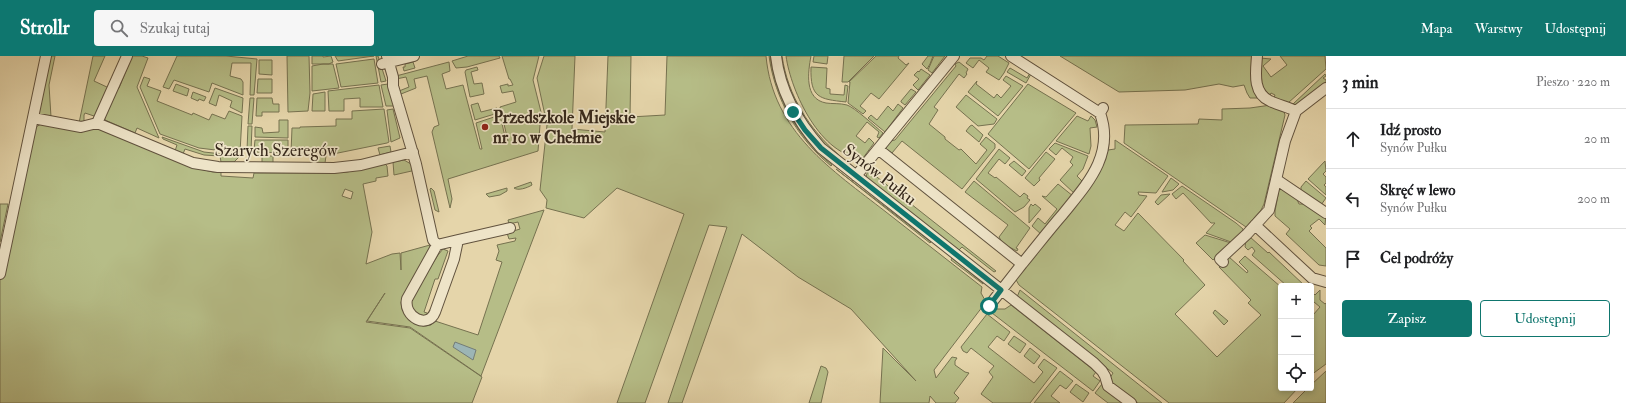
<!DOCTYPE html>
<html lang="pl">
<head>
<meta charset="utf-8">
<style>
  :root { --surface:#fff; --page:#f6f6f6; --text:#202124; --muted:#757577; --line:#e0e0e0; --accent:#0f766e }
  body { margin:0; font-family:"IM FELL Double Pica",serif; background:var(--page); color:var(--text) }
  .controls { position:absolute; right:12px; bottom:12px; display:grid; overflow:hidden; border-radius:4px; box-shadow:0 2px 6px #0003 }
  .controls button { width:36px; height:36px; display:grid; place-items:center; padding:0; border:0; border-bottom:1px solid var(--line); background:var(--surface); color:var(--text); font:20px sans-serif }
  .stop { position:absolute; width:12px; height:12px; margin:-9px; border:3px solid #0f766e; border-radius:50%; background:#fff }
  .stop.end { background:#0f766e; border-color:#fff; box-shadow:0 1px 4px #0008 }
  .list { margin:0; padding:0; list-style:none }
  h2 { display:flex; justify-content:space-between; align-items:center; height:52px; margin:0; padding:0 16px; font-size:17px }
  h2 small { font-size:13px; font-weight:400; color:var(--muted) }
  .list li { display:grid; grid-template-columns:26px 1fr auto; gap:12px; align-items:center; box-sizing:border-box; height:60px; padding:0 16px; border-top:1px solid var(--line) }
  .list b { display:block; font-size:15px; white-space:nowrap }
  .list p { margin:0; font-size:13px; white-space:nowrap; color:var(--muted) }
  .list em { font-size:13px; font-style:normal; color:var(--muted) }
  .actions { display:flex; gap:8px; padding:12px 16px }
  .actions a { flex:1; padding:9px 0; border:1px solid var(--accent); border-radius:4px; text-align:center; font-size:14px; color:var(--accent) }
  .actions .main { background:var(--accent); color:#fff }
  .icon { flex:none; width:22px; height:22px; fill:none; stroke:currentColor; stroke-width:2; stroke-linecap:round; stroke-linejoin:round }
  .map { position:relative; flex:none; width:1326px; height:347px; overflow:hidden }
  header { display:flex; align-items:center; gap:24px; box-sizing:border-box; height:56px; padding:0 20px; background:var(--accent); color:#fff }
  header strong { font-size:19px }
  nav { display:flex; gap:22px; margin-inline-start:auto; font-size:14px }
  .search { width:280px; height:36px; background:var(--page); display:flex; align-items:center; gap:10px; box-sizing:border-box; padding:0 14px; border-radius:4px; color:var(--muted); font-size:15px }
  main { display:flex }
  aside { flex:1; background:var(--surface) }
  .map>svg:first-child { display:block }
  .green { fill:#b6bd87; stroke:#767250; fill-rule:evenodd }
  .water { fill:#9cb5b5; stroke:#737c77 }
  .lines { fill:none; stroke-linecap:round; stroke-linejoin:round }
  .minor-casing { stroke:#61523e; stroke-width:12 }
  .minor { stroke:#eee4c8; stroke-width:10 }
  .route { stroke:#0f766e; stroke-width:5 }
  .poi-dot { fill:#8f2418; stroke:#eee4c8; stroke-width:1.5 }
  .labels { text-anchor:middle; stroke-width:3.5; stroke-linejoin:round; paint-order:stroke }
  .poi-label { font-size:17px; font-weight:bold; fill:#35271a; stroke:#eee4c8; text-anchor:start }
  .street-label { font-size:17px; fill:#35271a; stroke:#eee4c8 }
</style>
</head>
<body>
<header>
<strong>Strollr</strong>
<div class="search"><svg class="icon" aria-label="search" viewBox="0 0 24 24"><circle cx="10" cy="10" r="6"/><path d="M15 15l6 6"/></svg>Szukaj tutaj</div>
<nav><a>Mapa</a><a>Warstwy</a><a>Udostępnij</a></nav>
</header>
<main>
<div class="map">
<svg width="1326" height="347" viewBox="0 0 1326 347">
  <rect width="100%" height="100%" fill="#e5d5aa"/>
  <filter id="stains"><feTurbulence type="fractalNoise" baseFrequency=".005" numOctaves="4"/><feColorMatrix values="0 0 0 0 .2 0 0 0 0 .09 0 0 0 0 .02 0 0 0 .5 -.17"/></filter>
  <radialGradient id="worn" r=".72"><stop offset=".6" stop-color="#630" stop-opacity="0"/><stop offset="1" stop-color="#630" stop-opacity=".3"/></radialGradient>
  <path class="green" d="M50 0H55L49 29 51 61 38 58Z
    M93 0H105L94 25 109 32 97 61 85 57 84 59V66L79 67Z
    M132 0H142L148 2 137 31 159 82 137 72 135 77 105 64 104 58 114 34 119 32Z
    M177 0H226L257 3 254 39H250L251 7H232L230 20 241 23 243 26V39L212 27 209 36 174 24 169 33 163 31Z
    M287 0H309L310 37 308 55 288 56Z
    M312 0H323V1L331 0 333 6 329 8H312Z
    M335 0H374L338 5Z
    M376 0H378L386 25 381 26Z
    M468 0H499L500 2 467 11 456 12 452 5Z
    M502 0H539L533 24 541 56 538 95 448 123 452 143 450 152 432 76 434 71 439 69 427 20 414 23 416 32 401 38 399 35 409 31 406 21 396 23V20L449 6 450 15 442 18 446 33 463 29 480 93H482L476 67 500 59 506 85H508L500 51 516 46 513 35 502 37 500 30 508 28V30L513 29 510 23H509Z
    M544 0H575L572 73 605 76 608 0H631L630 61 665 59 667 0H766C773 76 832 114 886 156 918 181 950 206 982 231L981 237 986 246 934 314 936 322 952 301 957 302 955 305V309L965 316 969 317 954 337 959 342 955 347H936L930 340 929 347H880L883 292 916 325 851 253 798 221 742 178 682 347H668L727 171 709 169 645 347H617L684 158 617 132 584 162 546 152 547 144 540 134 547 69 537 22Z
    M769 0H770C776 43 798 82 832 109L831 110C797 82 775 43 769 0Z
    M781 0H782C788 40 809 73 839 99L838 101C807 74 788 40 781 0Z
    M786 0H811C808 16 804 43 826 47 832 48 840 47 847 49 854 51 876 71 883 77L879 82 877 81 879 76 867 66 856 80 865 87 869 82 874 87 863 102C821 101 791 36 786 0Z
    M814 0H828L827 8 813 6Z
    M844 0H874L848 26H842Z
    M876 0H899L898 2 906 9 909 7 879 43 871 37 860 50 866 55 863 58 848 47 850 26H849Z
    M928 0H933L930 8 927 13 922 8Z
    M934 0H945L932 17 928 14Z
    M987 0H998L1009 7 1004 17 999 24 986 16 989 12 979 4 973 12 966 7 970 2H981L984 4Z
    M1060 0H1253L1261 42H1250L1247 37 1244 29 1233 31 1219 28 1185 34 1119 36Z
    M1280 0H1325L1326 13 1288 47 1274 42 1275 39 1271 37 1270 39C1257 28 1260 18 1260 2L1271 3 1263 10 1271 21 1287 9Z
    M374 3 378 27 341 31 336 8Z
    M259 4H272V19L259 18Z
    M413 6 415 12 404 15 403 11H405V8Z
    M959 6 968 13 966 17 967 18 964 22 959 18 934 51 938 54 929 68 945 81V83L959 94 961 93 976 108 987 94 980 88 986 81 995 88V92L962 133 902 85 892 97 887 94 886 91 890 85 895 84 956 10 955 8Z
    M323 8H333L339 32 312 35V10Z
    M477 11 478 14 471 16 474 28 482 27 484 38 470 41 465 16 466 14Z
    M811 11 827 12 826 32 830 33V38L844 39 845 29 848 30 846 46C819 43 810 42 811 11Z
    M1010 12 1027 22 1030 17 1031 18 1026 27 1007 16Z
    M921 13 930 19 918 34 913 29 919 23 914 19 918 15 919 16Z
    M1325 18 1326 20 1323 22 1326 24V28L1297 49 1293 48Z
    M1006 20 1023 30 998 60 968 36 977 25 976 28 994 42 997 38 1001 42 1011 30 1003 24Z
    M144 21 150 23 147 30 161 35 157 45 192 59 193 57 209 64 212 58 225 63 229 55 242 60 240 97 199 92 160 78 140 31Z
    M258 23H272V37H257Z
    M176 28 189 33 187 40 173 35Z
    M388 28 394 50H386L381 29Z
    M1028 28 1076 57 1029 113 988 78Z
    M379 29 383 51H360V42L344 43V55H329L328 35Z
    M215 32 243 42 242 57 230 51 232 45 219 39 216 50 209 47Z
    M911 33 916 36 905 49 901 46V45Z
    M193 36 206 41 204 45 199 43 198 45 191 42Z
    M325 36V55H312L313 38Z
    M966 39 997 63 994 68 978 70 956 51Z
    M250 42H254L252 68H248Z
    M257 42H272L273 48H279V56H262V60H256Z
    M478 47 481 56 497 52 498 57 475 64 471 49Z
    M898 48 903 52 885 76 868 62 871 59 877 64 888 50 893 55Z
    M1271 49 1283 53 1285 59 1264 148 1261 154 1246 171 1124 87 1125 69 1198 68 1199 63 1222 64V53L1250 52Z
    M384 53 389 86 387 87 338 97H291L292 72H300V71L336 70V63H352V55Z
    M393 53 400 82 391 86 387 54Z
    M1077 60 1088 65 1091 60 1095 64 1097 71 1090 72 1091 90 1089 98 1056 85Z
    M279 64H288V82L255 81V71L262 72 263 77 279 76Z
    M41 68 96 72 191 111 213 116H221V120L253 122 254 117H331L347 116 385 108 387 110 388 120 376 122V125L363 128 372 176 366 208 392 198 400 197 401 214V197L430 189V195L401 246C401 259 412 265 423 270L431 269 435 265 478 279 502 206 496 204 499 195 497 189 515 185 516 182 509 183 507 177 520 173 518 166 509 168 508 164 544 154 481 320 410 271 367 265 385 237 366 266 410 272 482 321 472 347H0V222L36 71ZM345 133 353 136 351 143 342 140Z
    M972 69 983 79 979 86 966 75 970 70Z
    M248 70H252L251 95 247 94Z
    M162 81 204 96 240 100 234 106H221L220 100 204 99 185 93 183 98 175 95 177 89 163 83Z
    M255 84H288V97L256 96 254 94Z
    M1115 84 1168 120 1156 137 1138 136 1139 139 1147 140 1131 161 1125 156 1115 169 1124 175 1138 157 1184 204 1183 205 1205 229 1175 258 1217 301 1261 259 1248 247 1251 244 1219 211 1229 201 1247 217 1248 215 1239 206 1245 200 1281 231V332H1298L1284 347H1169L1019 229 1015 222 1108 94 1115 93Z
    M1055 87 1088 100 1083 113 1077 120 1083 126 1075 138 1060 124 1073 109 1070 106 1073 101 1062 92 1056 99 1049 93Z
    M390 90 391 96 380 99 378 92Z
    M999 93 1010 102 1005 108 999 103 988 117 995 122 996 121 1020 141 1024 137 1028 140 1027 142 1030 144 1024 151 1015 156 976 123Z
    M1046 96 1055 103 1039 122 1040 124 1034 130 1025 122Z
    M262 100H273V107H262Z
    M315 100H326L325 107H316Z
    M404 104 411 108 416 114 394 119 393 106Z
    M1014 105 1026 115 1022 120 1009 109Z
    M1325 105 1326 115 1323 118 1326 121V127L1324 129 1326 131V139L1308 123Z
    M836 113 931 186 930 187Z
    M868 114 996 215 994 216 962 191 958 195 867 124 866 121Z
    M1171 122 1179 128 1173 134 1162 136Z
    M974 125 1030 172 1016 192 1018 193 1017 195 1003 188 999 181 1008 169 965 136Z
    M1306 125 1326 142 1321 149 1301 135V131Z
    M531 126 532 129C527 132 518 135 514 132Z
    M1058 128 1073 140 1042 179 1032 170 1038 162 1045 168 1057 153 1042 140 1046 141Z
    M1182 130 1236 167 1243 173V175L1231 186 1206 177 1215 167H1211L1183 137 1176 143 1172 138Z
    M431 132 434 135 439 156 435 154 430 133Z
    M507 132V135L500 139 489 141 486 138Z
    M1281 132 1295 139 1299 148H1309L1326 159 1325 169 1319 163 1310 170 1312 172 1309 175 1326 192V210L1319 209 1286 178 1290 173 1275 160V155L1279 134Z
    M1170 138 1158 149 1155 146 1161 139Z
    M0 148H8L0 186Z
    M1031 148 1033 150 1035 148 1041 153 1029 167V152Z
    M1205 179 1231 187 1213 204 1196 187Z
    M1250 181 1268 197 1269 196 1305 230H1287L1252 199 1255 195 1252 191 1248 194 1245 191 1246 184Z
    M443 193 448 195 438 223H435L424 256 430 258 428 261 415 257 410 249 413 239 438 199Z
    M952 202 983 227V228L951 204Z
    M1020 234 1162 347H1138L1108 325 1113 317 1017 241Z
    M1320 234V244L1325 248 1326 247V308L1311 319V257L1313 259 1320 251 1314 246 1311 249V235L1315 239Z
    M1011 249 1096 316 1093 320 1100 325 1093 335 992 257 995 253H1005Z
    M1215 254 1228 265 1224 269 1213 257Z
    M987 258 1010 276 1004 285 997 280 988 291 1034 327 1043 316 1038 311 1044 303 1057 312 1030 347H993L981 338 993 321 989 316 994 310 971 292 967 297 963 295 961 291Z
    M1014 280 1026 288 1020 297 1008 288Z
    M1030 292 1040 300 1034 308 1024 300Z
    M821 310 826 312 828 316 821 347H809Z
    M1060 315 1073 325 1066 333 1060 329 1051 340 1060 347H1034Z
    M1326 315V347H1293L1308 332H1311V329Z
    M1076 328 1089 337 1083 346 1070 336Z
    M1102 328 1127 347H1108L1095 337Z"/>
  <path class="water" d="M455 286 476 294 473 304 453 291Z"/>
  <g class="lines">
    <defs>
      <path id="minor" d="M387 0 393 21V30L416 108 433 184 437 189 458 184 454 203 435 256C428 274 403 261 407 243L437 189
        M776 0C780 36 797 65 821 92L1094 307 1102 315 1105 320 1108 330 1131 347
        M1011 0 1100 57
        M1257 0C1256 15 1252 37 1270 45 1278 49 1288 51 1296 55
        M382 8 414 0
        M33 62 81 71 97 67 193 107 218 111 334 112 361 109 413 96
        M97 67 127 0
        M878 93 1022 208C1036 191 1049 174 1063 158 1087 128 1115 99 1100 57L1103 52
        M856 120 954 0
        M1277 124 1326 157
        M1255 169 1312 222 1326 226
        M458 184 510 172
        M1223 206 1220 203 1247 178 1269 154 1285 85 1296 55 1326 32
        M0 218 46 0
        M989 250 1022 208"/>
    </defs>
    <use href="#minor" class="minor-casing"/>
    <use href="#minor" class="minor"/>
  </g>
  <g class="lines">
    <path class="route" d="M793 56 805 74 821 92 1001 234 989 250"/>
  </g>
  <circle class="poi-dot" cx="485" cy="71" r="4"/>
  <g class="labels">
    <g class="poi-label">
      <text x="493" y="67">Przedszkole Miejskie<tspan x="493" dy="20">nr 10 w Chełmie</tspan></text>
    </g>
    <g class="street-label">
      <text x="276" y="100">Szarych Szeregów</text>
      <text transform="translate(880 118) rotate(38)" y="6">Synów Pułku</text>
    </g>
  </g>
  <rect width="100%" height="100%" filter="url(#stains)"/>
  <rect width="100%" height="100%" fill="url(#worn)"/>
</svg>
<div class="controls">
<button>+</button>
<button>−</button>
<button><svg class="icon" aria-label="locate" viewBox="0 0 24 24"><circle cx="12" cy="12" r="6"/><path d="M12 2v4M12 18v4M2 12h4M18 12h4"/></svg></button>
</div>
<div class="stop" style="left:989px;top:250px"></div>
<div class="stop end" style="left:793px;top:56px"></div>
</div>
<aside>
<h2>3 min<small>Pieszo · 220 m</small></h2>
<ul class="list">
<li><svg class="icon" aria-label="ahead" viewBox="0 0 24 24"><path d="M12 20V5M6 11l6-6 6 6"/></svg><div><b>Idź prosto</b><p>Synów Pułku</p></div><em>20 m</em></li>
<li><svg class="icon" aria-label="left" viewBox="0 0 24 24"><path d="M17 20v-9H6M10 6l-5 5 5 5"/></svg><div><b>Skręć w lewo</b><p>Synów Pułku</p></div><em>200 m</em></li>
<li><svg class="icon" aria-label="arrive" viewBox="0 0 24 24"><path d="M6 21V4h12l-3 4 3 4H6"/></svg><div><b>Cel podróży</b></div></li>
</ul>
<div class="actions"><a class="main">Zapisz</a><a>Udostępnij</a></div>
</aside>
</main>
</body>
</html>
